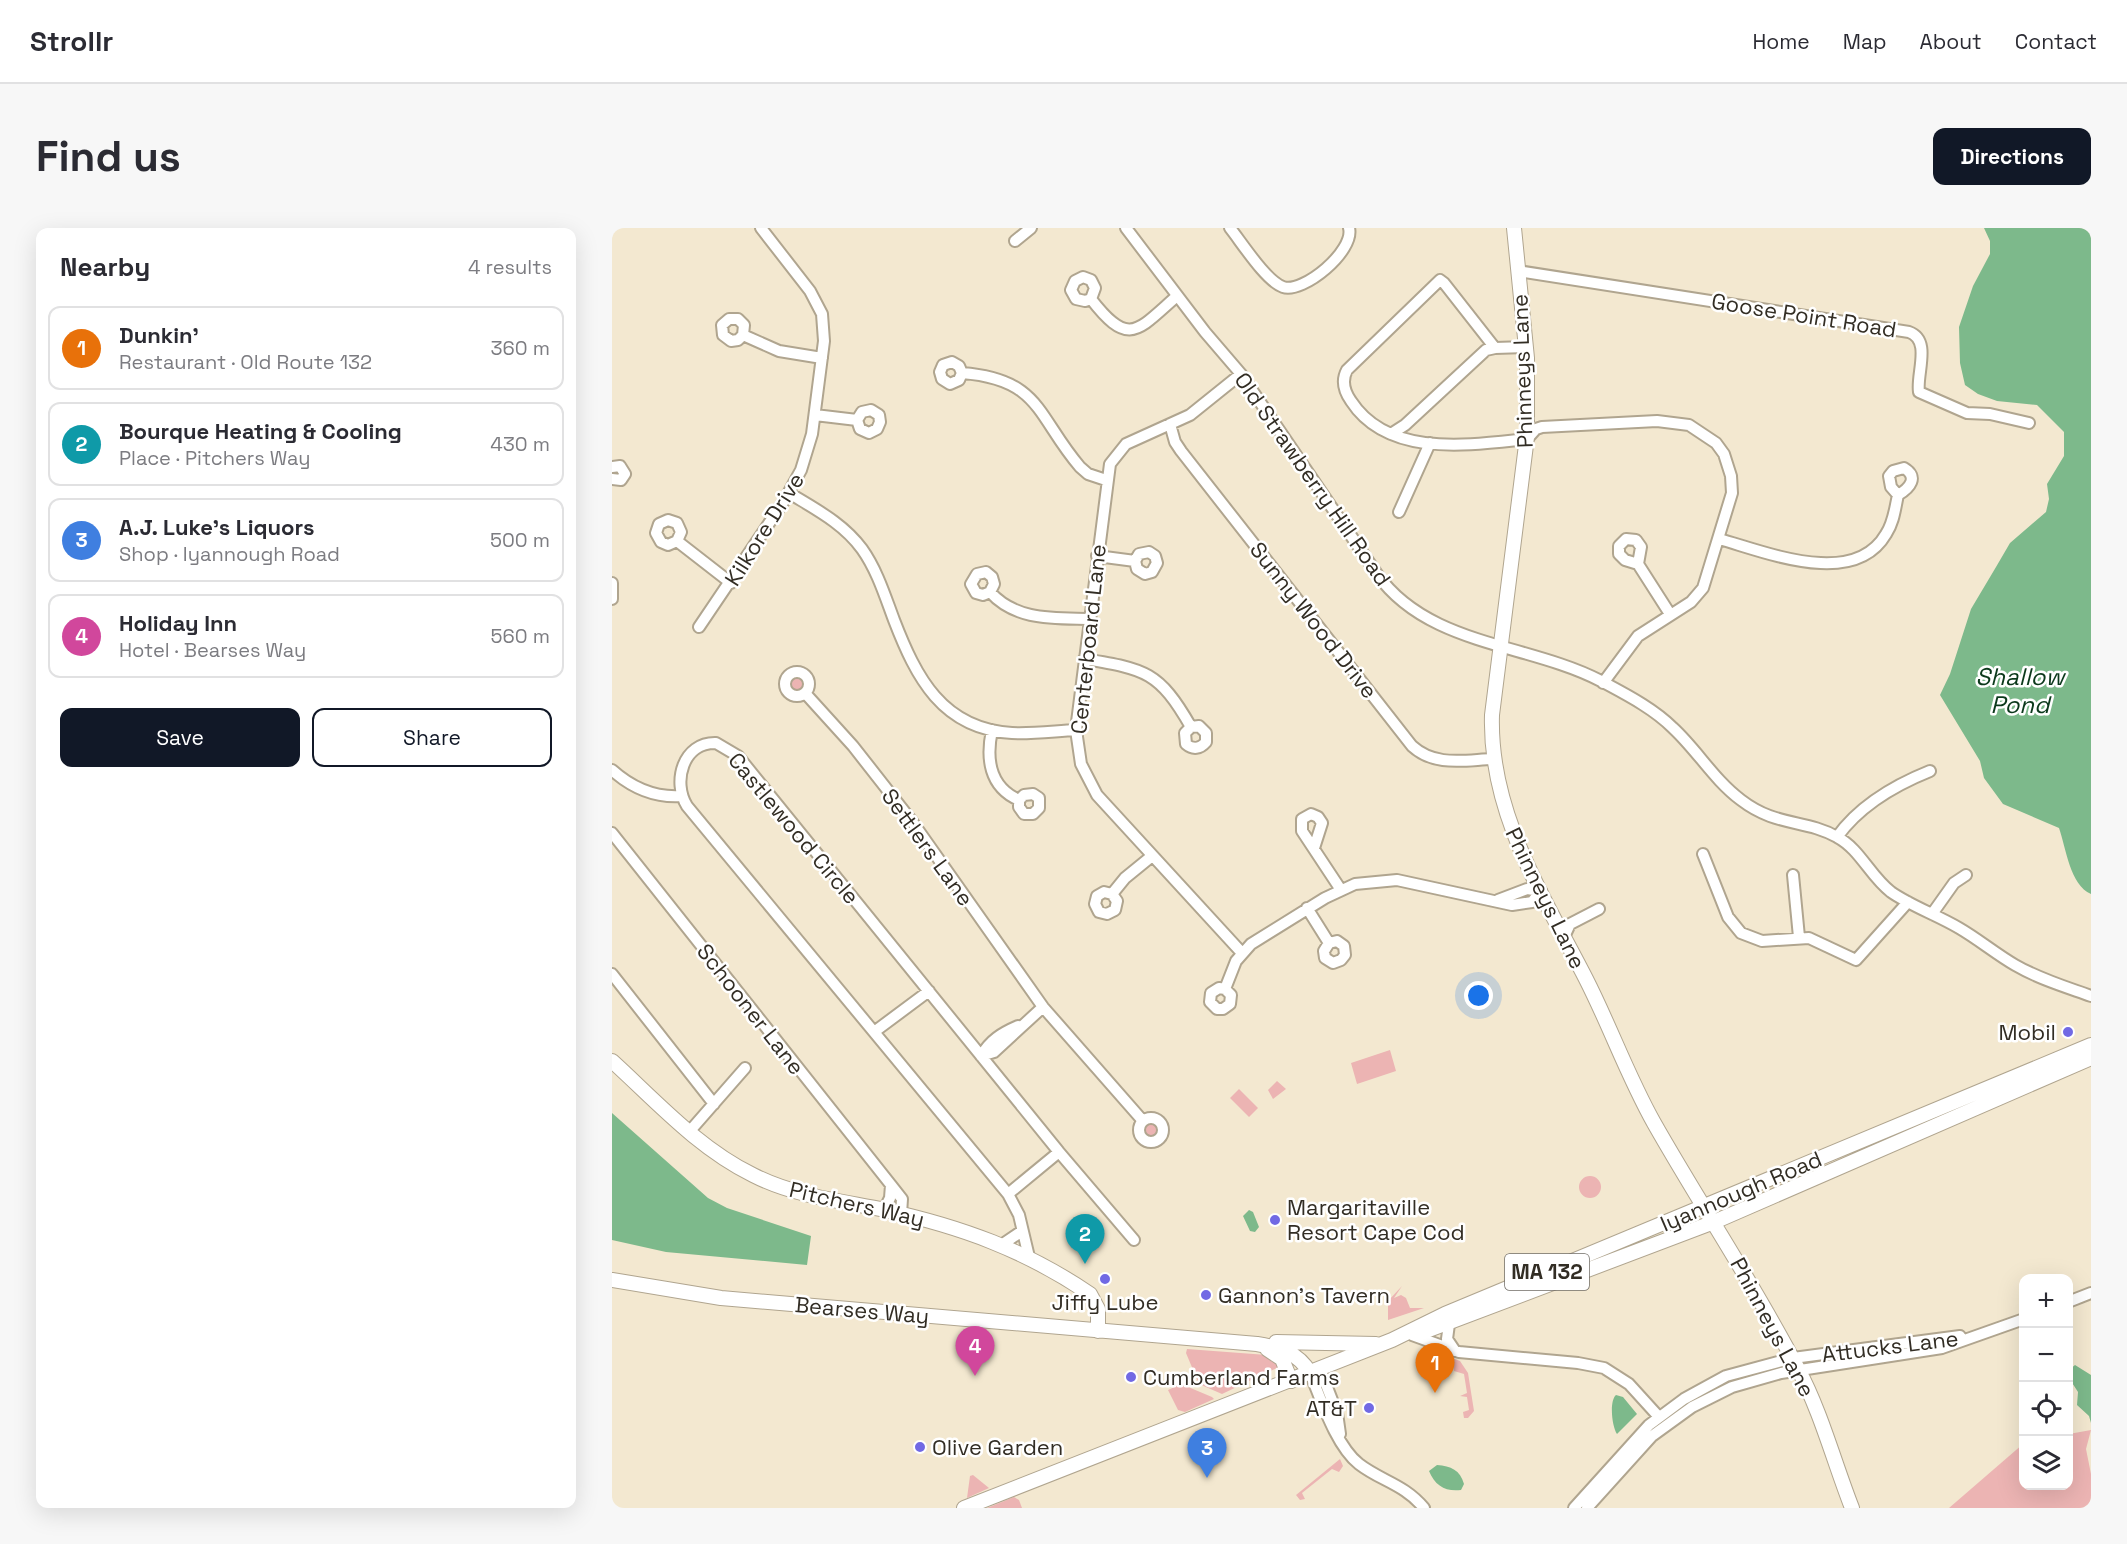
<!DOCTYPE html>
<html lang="en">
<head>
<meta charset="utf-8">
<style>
  :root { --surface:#fff; --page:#f7f7f7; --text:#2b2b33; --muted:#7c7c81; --line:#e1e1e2; --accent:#111827 }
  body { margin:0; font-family:"Space Grotesk",sans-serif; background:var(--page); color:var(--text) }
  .controls { position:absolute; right:18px; bottom:18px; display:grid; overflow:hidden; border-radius:12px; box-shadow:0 6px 24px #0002 }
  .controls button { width:54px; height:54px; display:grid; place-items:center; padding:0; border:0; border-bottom:2px solid var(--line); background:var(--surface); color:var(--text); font:30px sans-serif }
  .you { position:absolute; left:867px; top:768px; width:21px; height:21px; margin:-15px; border:4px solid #fff; border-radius:50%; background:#1a73e8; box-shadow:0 0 0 9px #1a73e833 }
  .badge { display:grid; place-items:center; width:39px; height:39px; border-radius:50%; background:var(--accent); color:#fff; font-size:20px; font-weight:700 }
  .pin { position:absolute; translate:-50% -50px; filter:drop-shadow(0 2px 3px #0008) }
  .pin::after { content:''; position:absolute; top:32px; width:21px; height:18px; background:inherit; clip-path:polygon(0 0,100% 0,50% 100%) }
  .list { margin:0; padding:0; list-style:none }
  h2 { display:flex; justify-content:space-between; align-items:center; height:78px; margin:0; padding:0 24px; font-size:26px }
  h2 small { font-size:20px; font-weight:400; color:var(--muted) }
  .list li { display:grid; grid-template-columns:39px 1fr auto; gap:18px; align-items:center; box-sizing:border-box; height:84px; margin:0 12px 12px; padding:0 12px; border:2px solid var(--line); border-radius:12px }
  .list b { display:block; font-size:22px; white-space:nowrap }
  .list p { margin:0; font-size:20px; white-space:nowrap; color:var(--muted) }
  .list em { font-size:20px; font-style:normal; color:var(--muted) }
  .actions { display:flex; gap:12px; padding:18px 24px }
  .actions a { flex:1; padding:14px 0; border:2px solid var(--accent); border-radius:12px; text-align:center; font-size:21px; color:var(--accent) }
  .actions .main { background:var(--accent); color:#fff }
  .icon { flex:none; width:33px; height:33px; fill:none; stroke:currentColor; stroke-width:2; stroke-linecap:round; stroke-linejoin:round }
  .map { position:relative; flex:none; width:1479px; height:1280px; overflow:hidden; border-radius:12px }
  header { display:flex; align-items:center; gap:36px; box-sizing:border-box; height:84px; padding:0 30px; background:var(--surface); border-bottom:2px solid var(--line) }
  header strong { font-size:28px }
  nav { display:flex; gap:33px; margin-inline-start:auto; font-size:21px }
  .intro { display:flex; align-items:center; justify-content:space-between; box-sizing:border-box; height:144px; padding:0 36px }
  h1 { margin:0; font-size:42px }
  .button { padding:15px 27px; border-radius:12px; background:var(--accent); color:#fff; font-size:21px; font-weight:700 }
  main { display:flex; gap:36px; padding:0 36px }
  aside { flex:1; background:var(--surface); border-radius:12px; box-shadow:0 6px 24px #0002 }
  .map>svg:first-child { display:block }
  .green { fill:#ecb4b3 }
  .water { fill:#7db98b }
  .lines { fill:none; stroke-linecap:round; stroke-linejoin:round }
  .minor-casing { stroke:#b0a58f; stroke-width:14 }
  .major-casing { stroke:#b0a58f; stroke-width:16 }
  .minor { stroke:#fff; stroke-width:10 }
  .major { stroke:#fff; stroke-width:14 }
  .poi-dot { fill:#7169e4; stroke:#fff; stroke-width:2 }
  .labels { text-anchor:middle; stroke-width:5; stroke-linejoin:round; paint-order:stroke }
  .shield { fill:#fff; stroke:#706c66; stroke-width:1.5 }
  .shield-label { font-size:21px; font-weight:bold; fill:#322d24 }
  .street-label { font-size:22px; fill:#322d24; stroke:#fff }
  .poi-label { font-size:22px; fill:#322d24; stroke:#fff; text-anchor:start }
  .water-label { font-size:24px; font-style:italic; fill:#0b391b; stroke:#fff }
</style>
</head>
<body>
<header>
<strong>Strollr</strong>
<nav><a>Home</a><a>Map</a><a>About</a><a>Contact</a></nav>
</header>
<div class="intro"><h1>Find us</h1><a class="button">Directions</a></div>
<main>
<aside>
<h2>Nearby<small>4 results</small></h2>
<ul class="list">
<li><span class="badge" style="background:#e8710a">1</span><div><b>Dunkin'</b><p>Restaurant · Old Route 132</p></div><em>360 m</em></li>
<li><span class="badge" style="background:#0f9aa8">2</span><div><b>Bourque Heating &amp; Cooling</b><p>Place · Pitchers Way</p></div><em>430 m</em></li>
<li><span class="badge" style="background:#3f7fe0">3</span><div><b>A.J. Luke's Liquors</b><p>Shop · Iyannough Road</p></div><em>500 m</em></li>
<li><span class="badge" style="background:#d1479c">4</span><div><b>Holiday Inn</b><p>Hotel · Bearses Way</p></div><em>560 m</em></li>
</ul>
<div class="actions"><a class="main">Save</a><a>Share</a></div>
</aside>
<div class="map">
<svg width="1479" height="1280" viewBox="0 0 1479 1280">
  <rect width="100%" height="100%" fill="#f3e8d0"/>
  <path class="green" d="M177 456a8 8 0 1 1 16 0a8 8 0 1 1-16 0Z
    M778 822 784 843 745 856 739 835Z
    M665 853 674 861 661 871 656 862Z
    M627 861 646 880 637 889 618 870Z
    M531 903a8 8 0 1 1 16 0a8 8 0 1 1-16 0Z
    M967 959a11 11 0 1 1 22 0a11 11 0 1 1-22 0Z
    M790 1058 782 1070 789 1067 794 1070 798 1080H812L776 1092V1073Z
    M575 1121 655 1127 665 1133 667 1139 610 1166 587 1156 574 1125Z
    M840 1130 848 1133 856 1145 862 1183 856 1190H852L851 1184 857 1182 855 1169 848 1168 855 1165 852 1146 842 1143Z
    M569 1156 600 1169 602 1171 573 1184 566 1182 556 1162Z
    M1479 1202 1474 1221 1479 1246V1280H1337L1411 1216 1412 1258H1456L1457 1206Z
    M728 1231 731 1238 727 1244 720 1241 690 1265 693 1271 688 1272 684 1267Z
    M361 1247 377 1260 355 1270 358 1248Z
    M402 1269 407 1272 410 1280H375Z"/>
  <path class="water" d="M1372 0H1479V666C1458 657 1454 620 1447 600L1391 576 1372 550 1368 533 1328 467 1338 446 1359 381 1384 339 1398 315 1434 284 1437 271 1435 256 1452 228V204L1425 177 1385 173 1366 166 1353 157 1348 135 1347 99 1361 58 1378 26V13Z
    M0 885 96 970 115 980 199 1008 195 1037 54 1024 0 1012Z
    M637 982 641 984 647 999 643 1004 638 1003 631 988Z
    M1463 1137 1479 1147V1195L1477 1188 1465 1177 1466 1164 1457 1150V1142Z
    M1004 1167 1011 1169 1025 1186 1005 1206C1000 1199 997 1173 1004 1167Z
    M825 1237C839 1238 848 1242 852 1256L849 1262C834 1264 823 1258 817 1243Z"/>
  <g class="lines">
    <defs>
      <path id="minor" d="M514 0 593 104 629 146 765 346C816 418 916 415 989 453 1013 466 1041 480 1061 500 1085 522 1102 552 1129 572 1164 599 1193 591 1225 609 1248 621 1258 648 1279 664 1299 678 1325 687 1347 700 1366 711 1384 726 1403 737 1427 751 1454 759 1479 768
        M618 0C630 15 654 53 671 59 691 66 743 23 737 0
        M403 13 419 0
        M906 43 1297 104C1320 112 1304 146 1307 164L1355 185 1378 186 1417 195
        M479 71 473 73 464 71 459 62 463 53 471 49 479 52 483 60 479 71C517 120 525 103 565 68
        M131 107 132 97 126 91H117L110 97 111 107 119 113 126 112 131 107 167 123 210 130
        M914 119 883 120 832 55 828 52 735 142C729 153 732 163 739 173 776 230 857 217 915 211L924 201 930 199 1045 193 1077 197 1104 215 1112 226 1119 248 1120 265 1091 360 1079 374 1026 408 991 455
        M350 145 347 152 338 156 330 151 328 144 331 137 340 134 347 138 350 145C429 151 425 189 468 239L476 246 494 252
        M629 146 578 187 514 216 498 236 464 502 469 536 485 567 630 725
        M203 187 245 192 250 184 259 182 267 187 268 194 265 201 257 205 248 201 245 192
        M558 196 563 214 569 223 800 518C823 539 852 532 881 531
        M779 206 793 197 874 122 883 120
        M0 239 8 238 13 246 9 252 0 251
        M177 265C203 281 231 295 250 321 265 342 273 368 282 392 304 449 330 501 400 505 421 506 443 503 464 502
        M787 284 818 215
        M1107 311C1154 324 1242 361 1274 306 1282 294 1283 280 1286 267 1298 260 1307 249 1292 240L1281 243 1277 248 1279 259 1286 267
        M65 313 69 304 65 295 56 292 47 296 44 305 49 314 56 317 65 313 119 355
        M485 328 523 333 525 341 533 346 540 344 545 335 543 328 537 324 527 326 523 333
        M1026 336 1013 332 1007 326V318L1014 311 1024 312 1029 319 1026 336 1058 386
        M0 355V371
        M378 364 382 356 380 349 374 344 365 346 359 356 364 365 371 367 378 364C404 393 442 390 477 391
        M87 399 172 273 189 242 200 206 212 113 210 86 198 63 149 0
        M472 431C533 441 547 443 579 499L573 505 574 516C581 522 588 521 594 514V505L587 498 579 499
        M173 456a12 12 0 1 1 24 0a12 12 0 1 1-24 0Z
        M193 465 241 518 299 592 431 779 531 893
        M380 502C374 530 377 559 407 572V579L412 586H421L427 580V570L421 566 412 567 407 572
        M0 542C20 560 42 570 70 568
        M0 605 279 957
        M1225 609C1248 577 1283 557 1318 543
        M702 620 710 595 706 589 699 586 690 591V603L729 662
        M1091 626 1116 689 1129 705 1150 713 1197 710 1244 732 1296 674
        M1181 647 1187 709
        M500 666 505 673 503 682 495 686 487 684 483 676 485 668 492 664 500 666 513 650 540 628
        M695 680 717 715 712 723 713 730 721 735 729 732 733 727 732 718 725 713 717 715
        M1320 686 1342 655 1354 647
        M952 709 958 696 987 681
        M0 746 102 876
        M613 761 619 767 618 776 611 781H605L598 774 599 765 607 760 613 761 624 733 639 716 713 670 743 656 785 652 900 677 920 674 929 663 915 661 886 672
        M262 804 317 763
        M369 828 382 824 431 779
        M369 828C378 812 390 805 406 798
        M527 902a12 12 0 1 1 24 0a12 12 0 1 1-24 0Z
        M77 904 133 840
        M396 966 447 924
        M272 982 278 970 279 957 290 971 289 986
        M391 1016 410 1003
        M417 1029 407 987 396 966 75 578C60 554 71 514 104 515L126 528 447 924 522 1012
        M1456 1074 1479 1065
        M837 1096 835 1111 843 1123
        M800 1107 847 1124 966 1135 992 1140 1017 1156 1047 1189
        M708 1141 725 1185 728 1206
        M698 1145C709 1171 724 1218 747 1236 769 1253 792 1256 812 1280
        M962 1280 1037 1197 1072 1171 1114 1148 1181 1130 1348 1108
        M975 1280 1040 1208 1080 1179 1120 1159 1169 1145 1330 1120 1412 1091"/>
      <path id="major" d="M902 0 915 130V209L880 487C877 585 931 667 974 751 998 798 1016 849 1042 895 1089 978 1142 1056 1186 1141 1209 1184 1222 1234 1240 1280
        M0 833C45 874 86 920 141 947 182 968 229 973 273 982 350 999 413 1022 478 1066L486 1081V1103
        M0 1052 109 1070 645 1116C668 1120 686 1124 698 1145
        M814 1103 1102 994 1479 830
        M664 1114 764 1116
        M655 1121 670 1131 679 1153
        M352 1280 780 1112 833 1086 1479 817"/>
    </defs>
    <use href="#minor" class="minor-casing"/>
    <use href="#major" class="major-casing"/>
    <use href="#minor" class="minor"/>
    <use href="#major" class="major"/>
  </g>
  <g class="poi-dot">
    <circle cx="1456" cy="804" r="6"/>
    <circle cx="663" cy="992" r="6"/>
    <circle cx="493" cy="1051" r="6"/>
    <circle cx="594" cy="1067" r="6"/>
    <circle cx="519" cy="1149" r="6"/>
    <circle cx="757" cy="1180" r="6"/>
    <circle cx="308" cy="1219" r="6"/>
  </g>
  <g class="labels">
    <rect class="shield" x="893" y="1026" width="84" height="36" rx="4.5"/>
    <g class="shield-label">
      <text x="935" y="1051">MA 132</text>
    </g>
    <g class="street-label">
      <text transform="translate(1192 87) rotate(9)" y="8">Goose Point Road</text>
      <text transform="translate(910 143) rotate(-92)" y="8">Phinneys Lane</text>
      <text transform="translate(701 251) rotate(55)" y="8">Old Strawberry Hill Road</text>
      <text transform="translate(152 301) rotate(-58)" y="8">Kilkore Drive</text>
      <text transform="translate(702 392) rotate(52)" y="8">Sunny Wood Drive</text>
      <text transform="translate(476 411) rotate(-84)" y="8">Centerboard Lane</text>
      <text transform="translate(182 600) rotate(50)" y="8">Castlewood Circle</text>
      <text transform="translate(316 619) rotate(54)" y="8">Settlers Lane</text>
      <text transform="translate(934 670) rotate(64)" y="8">Phinneys Lane</text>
      <text transform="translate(139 781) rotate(52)" y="8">Schooner Lane</text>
      <text transform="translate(1129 963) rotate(-23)" y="8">Iyannough Road</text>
      <text transform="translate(245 976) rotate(13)" y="8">Pitchers Way</text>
      <text transform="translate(250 1082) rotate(5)" y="8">Bearses Way</text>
      <text transform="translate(1161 1099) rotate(62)" y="8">Phinneys Lane</text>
      <text transform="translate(1278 1118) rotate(-7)" y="8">Attucks Lane</text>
    </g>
    <g class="poi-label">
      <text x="1444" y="812" text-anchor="end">Mobil</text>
      <text x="675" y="987">Margaritaville<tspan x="675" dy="25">Resort Cape Cod</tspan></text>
      <text x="606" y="1075">Gannon's Tavern</text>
      <text x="493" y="1082" text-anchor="middle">Jiffy Lube</text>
      <text x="531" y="1157">Cumberland Farms</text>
      <text x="745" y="1188" text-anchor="end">AT&amp;T</text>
      <text x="320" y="1227">Olive Garden</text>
    </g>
    <g class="water-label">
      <text x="1408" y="457">Shallow<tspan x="1408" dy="28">Pond</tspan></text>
    </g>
  </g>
</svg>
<div class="controls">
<button>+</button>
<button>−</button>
<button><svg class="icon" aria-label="locate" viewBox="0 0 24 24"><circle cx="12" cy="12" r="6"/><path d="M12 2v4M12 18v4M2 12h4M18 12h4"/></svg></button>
<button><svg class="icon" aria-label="layers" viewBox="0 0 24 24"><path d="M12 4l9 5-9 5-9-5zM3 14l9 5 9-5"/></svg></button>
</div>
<div class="you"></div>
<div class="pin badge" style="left:823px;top:1165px;background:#e8710a">1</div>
<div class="pin badge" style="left:473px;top:1036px;background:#0f9aa8">2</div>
<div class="pin badge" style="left:595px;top:1250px;background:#3f7fe0">3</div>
<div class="pin badge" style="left:363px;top:1148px;background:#d1479c">4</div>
</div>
</main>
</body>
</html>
